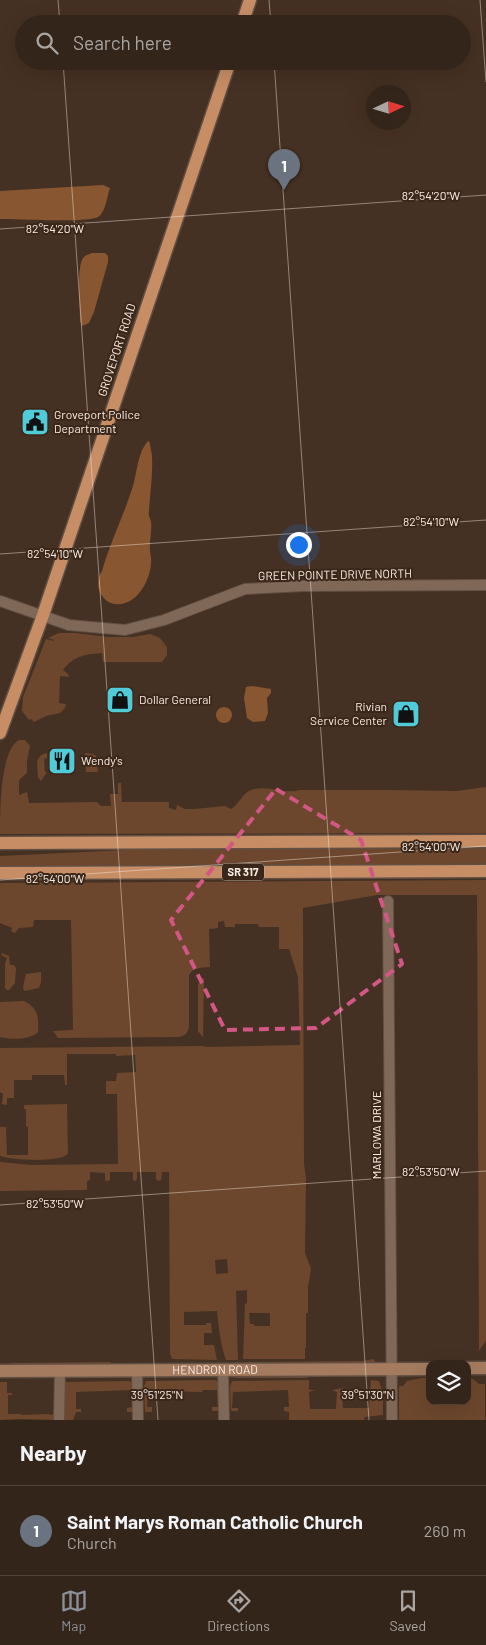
<!DOCTYPE html>
<html lang="en">
<head>
<meta charset="utf-8">
<style>
  :root { --surface:#34251a; --page:#3c2d23; --text:#f1f3f6; --muted:#a9a5a2; --line:#4e4239; --accent:#8c9099 }
  body { margin:0; font-family:Barlow,sans-serif; background:var(--page); color:var(--text) }
  .controls { position:absolute; right:15px; bottom:15px; display:grid; overflow:hidden; border-radius:10px; box-shadow:0 5px 20px #0002 }
  .controls button { width:45px; height:45px; display:grid; place-items:center; padding:0; border:0; border-bottom:1px solid var(--line); background:var(--surface); color:var(--text); font:25px sans-serif }
  .compass { position:absolute; left:366px; top:85px; width:45px; height:45px; border-radius:50%; background:var(--surface); box-shadow:0 5px 20px #0002; rotate:86deg }
  .you { position:absolute; left:298px; top:544px; width:18px; height:18px; margin:-12px; border:4px solid #fff; border-radius:50%; background:#1a73e8; box-shadow:0 0 0 8px #1a73e833 }
  .badge { display:grid; place-items:center; width:32px; height:32px; border-radius:50%; background:var(--accent); color:#fff; font-size:16px; font-weight:700 }
  .pin { position:absolute; translate:-50% -41px; filter:drop-shadow(0 1px 2px #0008) }
  .pin::after { content:''; position:absolute; top:26px; width:18px; height:15px; background:inherit; clip-path:polygon(0 0,100% 0,50% 100%) }
  .list { margin:0; padding:0; list-style:none }
  h2 { display:flex; justify-content:space-between; align-items:center; height:65px; margin:0; padding:0 20px; font-size:21px }
  h2 small { font-size:16px; font-weight:400; color:var(--muted) }
  .list li { display:grid; grid-template-columns:32px 1fr auto; gap:15px; align-items:center; box-sizing:border-box; height:90px; padding:0 20px; border-top:1px solid var(--line) }
  .list b { display:block; font-size:19px; white-space:nowrap }
  .list p { margin:0; font-size:16px; white-space:nowrap; color:var(--muted) }
  .list em { font-size:16px; font-style:normal; color:var(--muted) }
  .icon { flex:none; width:28px; height:28px; fill:none; stroke:currentColor; stroke-width:2; stroke-linecap:round; stroke-linejoin:round }
  .map { position:relative; flex:none; width:486px; height:1420px; overflow:hidden }
  .search { position:absolute; background:var(--surface); box-shadow:0 5px 20px #0002; left:15px; right:15px; top:15px; height:55px; display:flex; align-items:center; gap:12px; box-sizing:border-box; padding:0 18px; border-radius:28px; color:var(--muted); font-size:19px }
  .sheet { height:155px; background:var(--surface) }
  nav { display:flex; justify-content:space-around; align-items:center; box-sizing:border-box; height:70px; border-top:1px solid var(--line); background:var(--surface); font-size:14px; color:var(--muted) }
  nav a { display:grid; justify-items:center; gap:2px }
  nav .on { color:var(--accent) }
  .map>svg:first-child { display:block }
  .green { fill:#6c472d; fill-rule:evenodd }
  .water { fill:#885630 }
  .lines { fill:none; stroke-linecap:round; stroke-linejoin:round }
  .street-casing { stroke:#614f43; stroke-width:12 }
  .secondary-casing { stroke:#614f43; stroke-width:15 }
  .primary-casing { stroke:#614f43; stroke-width:15 }
  .street { stroke:#806859; stroke-width:10 }
  .secondary { stroke:#a47b5f; stroke-width:12 }
  .primary { stroke:#c78e66; stroke-width:12 }
  .marked { fill:none; stroke:#d25784; stroke-width:4; stroke-dasharray:10 6; stroke-linejoin:round }
  .ticks { fill:none; stroke:#f9ebe2; stroke-width:1; stroke-opacity:0.45 }
  .labels { text-anchor:middle; stroke-width:4; stroke-linejoin:round; paint-order:stroke }
  .shield { fill:#3b2719; stroke:#c0b0a6; stroke-width:1 }
  .shield-label { font-size:11px; font-weight:bold; fill:#f9ebe2 }
  .street-label { font-size:12px; fill:#f9ebe2; stroke:#3b2719 }
  .poi-label { font-size:12px; fill:#f9ebe2; stroke:#3b2719; text-anchor:start }
  .ticks-label { font-size:12px; text-anchor:middle; fill:#f9ebe2; stroke:#3b2719; stroke-width:4; stroke-linejoin:round; paint-order:stroke }
</style>
</head>
<body>
<div class="map">
<svg width="486" height="1420" viewBox="0 0 486 1420">
  <rect width="100%" height="100%" fill="#453123"/>
  <path class="green" d="M59 633H75L108 637H133L150 634 160 638 167 647V655L162 662H103L102 653C86 654 73 656 63 670L68 674 69 677 60 676 59 703 66 704 65 708 60 713 46 716 34 722 31 719 29 720 22 711 23 697 46 639 54 641V640L48 638Z
    M19 740H25L30 746 27 760V773L19 780V795L27 792 29 803 97 802 101 806H111L110 794H118V783H121L122 802H169V808L176 810 177 805 185 809H194L225 806 231 809C239 805 242 793 251 790 268 784 284 795 300 790H385L457 791 486 787V833L0 834C0 812 0 750 19 740Z
    M47 753V758L44 759 45 772H47L41 781 38 777 37 761 41 755Z
    M85 753 93 754 96 756 98 772H86Z
    M486 848V865L0 867V856L146 849Z
    M486 880V1341L479 1351 477 895H377L303 908 304 1163 306 1178 305 1253 311 1269 308 1287V1313H306V1348H305V1359H243L245 1304 247 1303V1290L236 1291 238 1360H226C220 1344 219 1327 217 1311L184 1312V1325H206V1323H211L212 1333H204V1345H214L217 1360 172 1359 170 1354 169 1172H162L161 1180 158 1181 156 1179V1172H137V1179L135 1181 133 1180V1172H110V1180L107 1181 105 1180V1173L90 1172V1180L87 1181V1190L0 1191V1162L31 1165 118 1164 117 1094H106V1081H116L117 1073 136 1072 135 1055 116 1056V1054H67V1085H65L64 1075H32V1080H14V1098H7V1105L2 1104 3 1094 0 1092V1048L202 1046 207 1047 300 1045 298 977 289 949H279V927H259L258 924H235V927H225L224 921 218 922V928L209 929 210 967C202 968 193 967 189 975V1028L186 1034 180 1037 58 1038 53 1031 73 1030 71 920H34L33 927 19 928 15 933 11 931 12 928 0 923V883ZM227 1259 228 1273 216 1274 215 1260ZM249 1313H270V1326H254V1324H250Z
    M2 953 9 956 10 965H14L16 968 15 983 9 990H7L5 988V964L7 958 1 955Z
    M41 972V982L39 988 24 991 23 987 26 974Z
    M201 978H204L203 1036H202L198 1031V985Z
    M24 1001C38 1008 39 1017 38 1032 30 1040 11 1040 0 1037V1002Z
    M67 1104 68 1154C58 1163 13 1160 0 1156V1127H6L7 1155H28V1127L26 1126V1109H24V1105Z
    M374 1359 375 1362 364 1363H249L245 1362 362 1361Z
    M111 1362V1364L13 1365 10 1363Z
    M240 1375H304L308 1378H234Z
    M421 1378H430V1401H467V1378L473 1379 479 1384H485V1420H399V1386H403L407 1381Z
    M216 1380 219 1384V1411H212V1407H218L217 1390H203L202 1392 148 1391 147 1407H152V1412H145L144 1386 146 1381Z
    M309 1380V1390H315L309 1392 310 1409H336L337 1392 332 1390 343 1388V1390L348 1391H342L343 1408H369L370 1392 365 1390H370L371 1380 379 1381 383 1393V1415L365 1417 364 1420H289V1412L284 1411V1407H289L288 1390 233 1392 232 1408H238V1411H231L230 1387 232 1381Z
    M130 1381 134 1386 135 1412H127V1408L132 1407V1390L76 1392V1409H81V1412H76L73 1420H63L64 1382Z
    M0 1382H7V1393H12V1395H8V1414H21L22 1415 48 1414 51 1415 55 1413V1420L21 1419 0 1420Z"/>
  <path class="water" d="M103 185 110 188C107 196 106 212 98 217 87 223 17 219 0 219V191Z
    M92 253H105L108 256V262L94 312 89 323 82 326 80 321C80 307 77 271 82 260 84 255 88 255 92 253Z
    M148 441 150 443C150 448 152 452 152 457 153 475 150 493 149 511 148 515 150 518 151 522 152 530 150 537 150 545 149 551 152 557 151 564 150 578 140 599 125 603 105 610 91 587 102 571 110 543 123 517 132 489 137 475 137 453 148 441Z
    M252 686 271 689V693L267 698 268 713 265 721 253 722 247 718 244 698 246 687Z
    M216 715a8 8 0 1 1 16 0a8 8 0 1 1-16 0Z"/>
  <g class="lines">
    <defs>
      <path id="street" d="M0 601 69 625 125 630 164 620 245 589 303 586 486 585
        M388 901 392 1420
        M137 1370 138 1420
        M223 1370 224 1420
        M59 1420 60 1370"/>
      <g id="secondary">
        <path d="M467 1368H486"/>
        <path id="s1" d="M0 1371 430 1369"/>
      </g>
      <path id="primary" d="M242 24 250 0
        M0 733 43 615 230 61
        M0 843 486 841
        M0 873 486 871"/>
    </defs>
    <use href="#street" class="street-casing"/>
    <use href="#secondary" class="secondary-casing"/>
    <use href="#primary" class="primary-casing"/>
    <use href="#street" class="street"/>
    <use href="#secondary" class="secondary"/>
    <use href="#primary" class="primary"/>
  </g>
  <path class="marked" d="M276 789 361 840 402 964 316 1028 225 1030 171 920Z"/>
  <path class="ticks" d="M58 0 60 24M269 0 271 24M480 0 486 82M63 61 158 1420M274 61 369 1420M0 229 486 195M0 554 486 520M0 880 486 846M0 1205 486 1171"/>
  <defs>
    <symbol id="civic-square" viewBox="-11 -11 22 22"><rect x="-9" y="-9" width="18" height="18" rx="4" fill="#52cbd9" stroke="#3b2719"/><path d="M-.6-6.5H3V-4.5H.6V-3L4-1V1h2V6H-6V1h2V-1L-.6-3ZM-1.2 2.5V6h2.4V2.5Z" fill="#111"/></symbol>
    <symbol id="shop-square" viewBox="-11 -11 22 22"><rect x="-9" y="-9" width="18" height="18" rx="4" fill="#52cbd9" stroke="#3b2719"/><path d="M-5-2.5h2.3a2.7 3.5 0 0 1 5.4 0H5L5.5 6h-11ZM-1.5-2.5h3a1.5 2.3 0 0 0-3 0Z" fill="#111"/></symbol>
    <symbol id="restaurant-square" viewBox="-11 -11 22 22"><rect x="-9" y="-9" width="18" height="18" rx="4" fill="#52cbd9" stroke="#3b2719"/><path d="M-5-6h1v4h1v-4h1v4h1v-4h1v5L-1.5 .5V6h-2V.5L-5-1ZM5-6V6H3V1.5H1.5Q1.5-4 5-6Z" fill="#111"/></symbol>
  </defs>
  <g fill-rule="evenodd">
    <use href="#civic-square" x="19" y="406" width="32" height="32"/>
    <use href="#shop-square" x="104" y="684" width="32" height="32"/>
    <use href="#shop-square" x="390" y="698" width="32" height="32"/>
    <use href="#restaurant-square" x="46" y="745" width="32" height="32"/>
  </g>
  <g class="labels">
    <rect class="shield" x="222" y="863.5" width="42" height="17" rx="4"/>
    <g class="shield-label">
      <text x="243" y="876">SR 317</text>
    </g>
    <g class="street-label">
      <text transform="translate(117 350) rotate(-72)" y="4">GROVEPORT ROAD</text>
      <text transform="translate(335 575) rotate(-1)" y="4">GREEN POINTE DRIVE NORTH</text>
      <text transform="translate(377 1135) rotate(-90)" y="4">MARLOWA DRIVE</text>
      <text dy="4" stroke="none"><textPath href="#s1" startOffset="215">HENDRON ROAD</textPath></text>
    </g>
    <g class="poi-label">
      <text x="54" y="419">Groveport Police<tspan x="54" dy="14">Department</tspan></text>
      <text x="139" y="704">Dollar General</text>
      <text x="387" y="711" text-anchor="end">Rivian<tspan x="387" dy="14">Service Center</tspan></text>
      <text x="81" y="765">Wendy's</text>
    </g>
  </g>
  <g class="ticks-label">
    <text x="431" y="200">82°54'20"W</text>
    <text x="55" y="233">82°54'20"W</text>
    <text x="431" y="526">82°54'10"W</text>
    <text x="55" y="558">82°54'10"W</text>
    <text x="431" y="851">82°54'00"W</text>
    <text x="55" y="883">82°54'00"W</text>
    <text x="431" y="1176">82°53'50"W</text>
    <text x="55" y="1208">82°53'50"W</text>
    <text x="157" y="1399">39°51'25"N</text>
    <text x="368" y="1399">39°51'30"N</text>
  </g>
</svg>
<div class="controls">
<button><svg class="icon" aria-label="layers" viewBox="0 0 24 24"><path d="M12 4l9 5-9 5-9-5zM3 14l9 5 9-5"/></svg></button>
</div>
<svg class="compass" viewBox="-18 -18 36 36"><path d="M0-13l5 13h-10z" fill="#e53935"/><path d="M0 13l5-13h-10z" fill="#a9a5a2"/></svg>
<div class="you"></div>
<div class="pin badge" style="left:284px;top:190px;background:#6b7280">1</div>
<div class="search"><svg class="icon" aria-label="search" viewBox="0 0 24 24"><circle cx="10" cy="10" r="6"/><path d="M15 15l6 6"/></svg>Search here</div>
</div>
<section class="sheet">
<h2>Nearby<small></small></h2>
<ul class="list">
<li><span class="badge" style="background:#6b7280">1</span><div><b>Saint Marys Roman Catholic Church</b><p>Church</p></div><em>260 m</em></li>
</ul>
</section>
<nav>
<a class="on"><svg class="icon" aria-label="map" viewBox="0 0 24 24"><path d="M3 6l6-2 6 2 6-2v14l-6 2-6-2-6 2zM9 4v14M15 6v14"/></svg>Map</a>
<a><svg class="icon" aria-label="directions" viewBox="0 0 24 24"><path d="M12 3l9 9-9 9-9-9zM9 14v-3h6M13 9l2 2-2 2"/></svg>Directions</a>
<a><svg class="icon" aria-label="saved" viewBox="0 0 24 24"><path d="M7 4h10v16l-5-4-5 4z"/></svg>Saved</a>
</nav>
</body>
</html>
